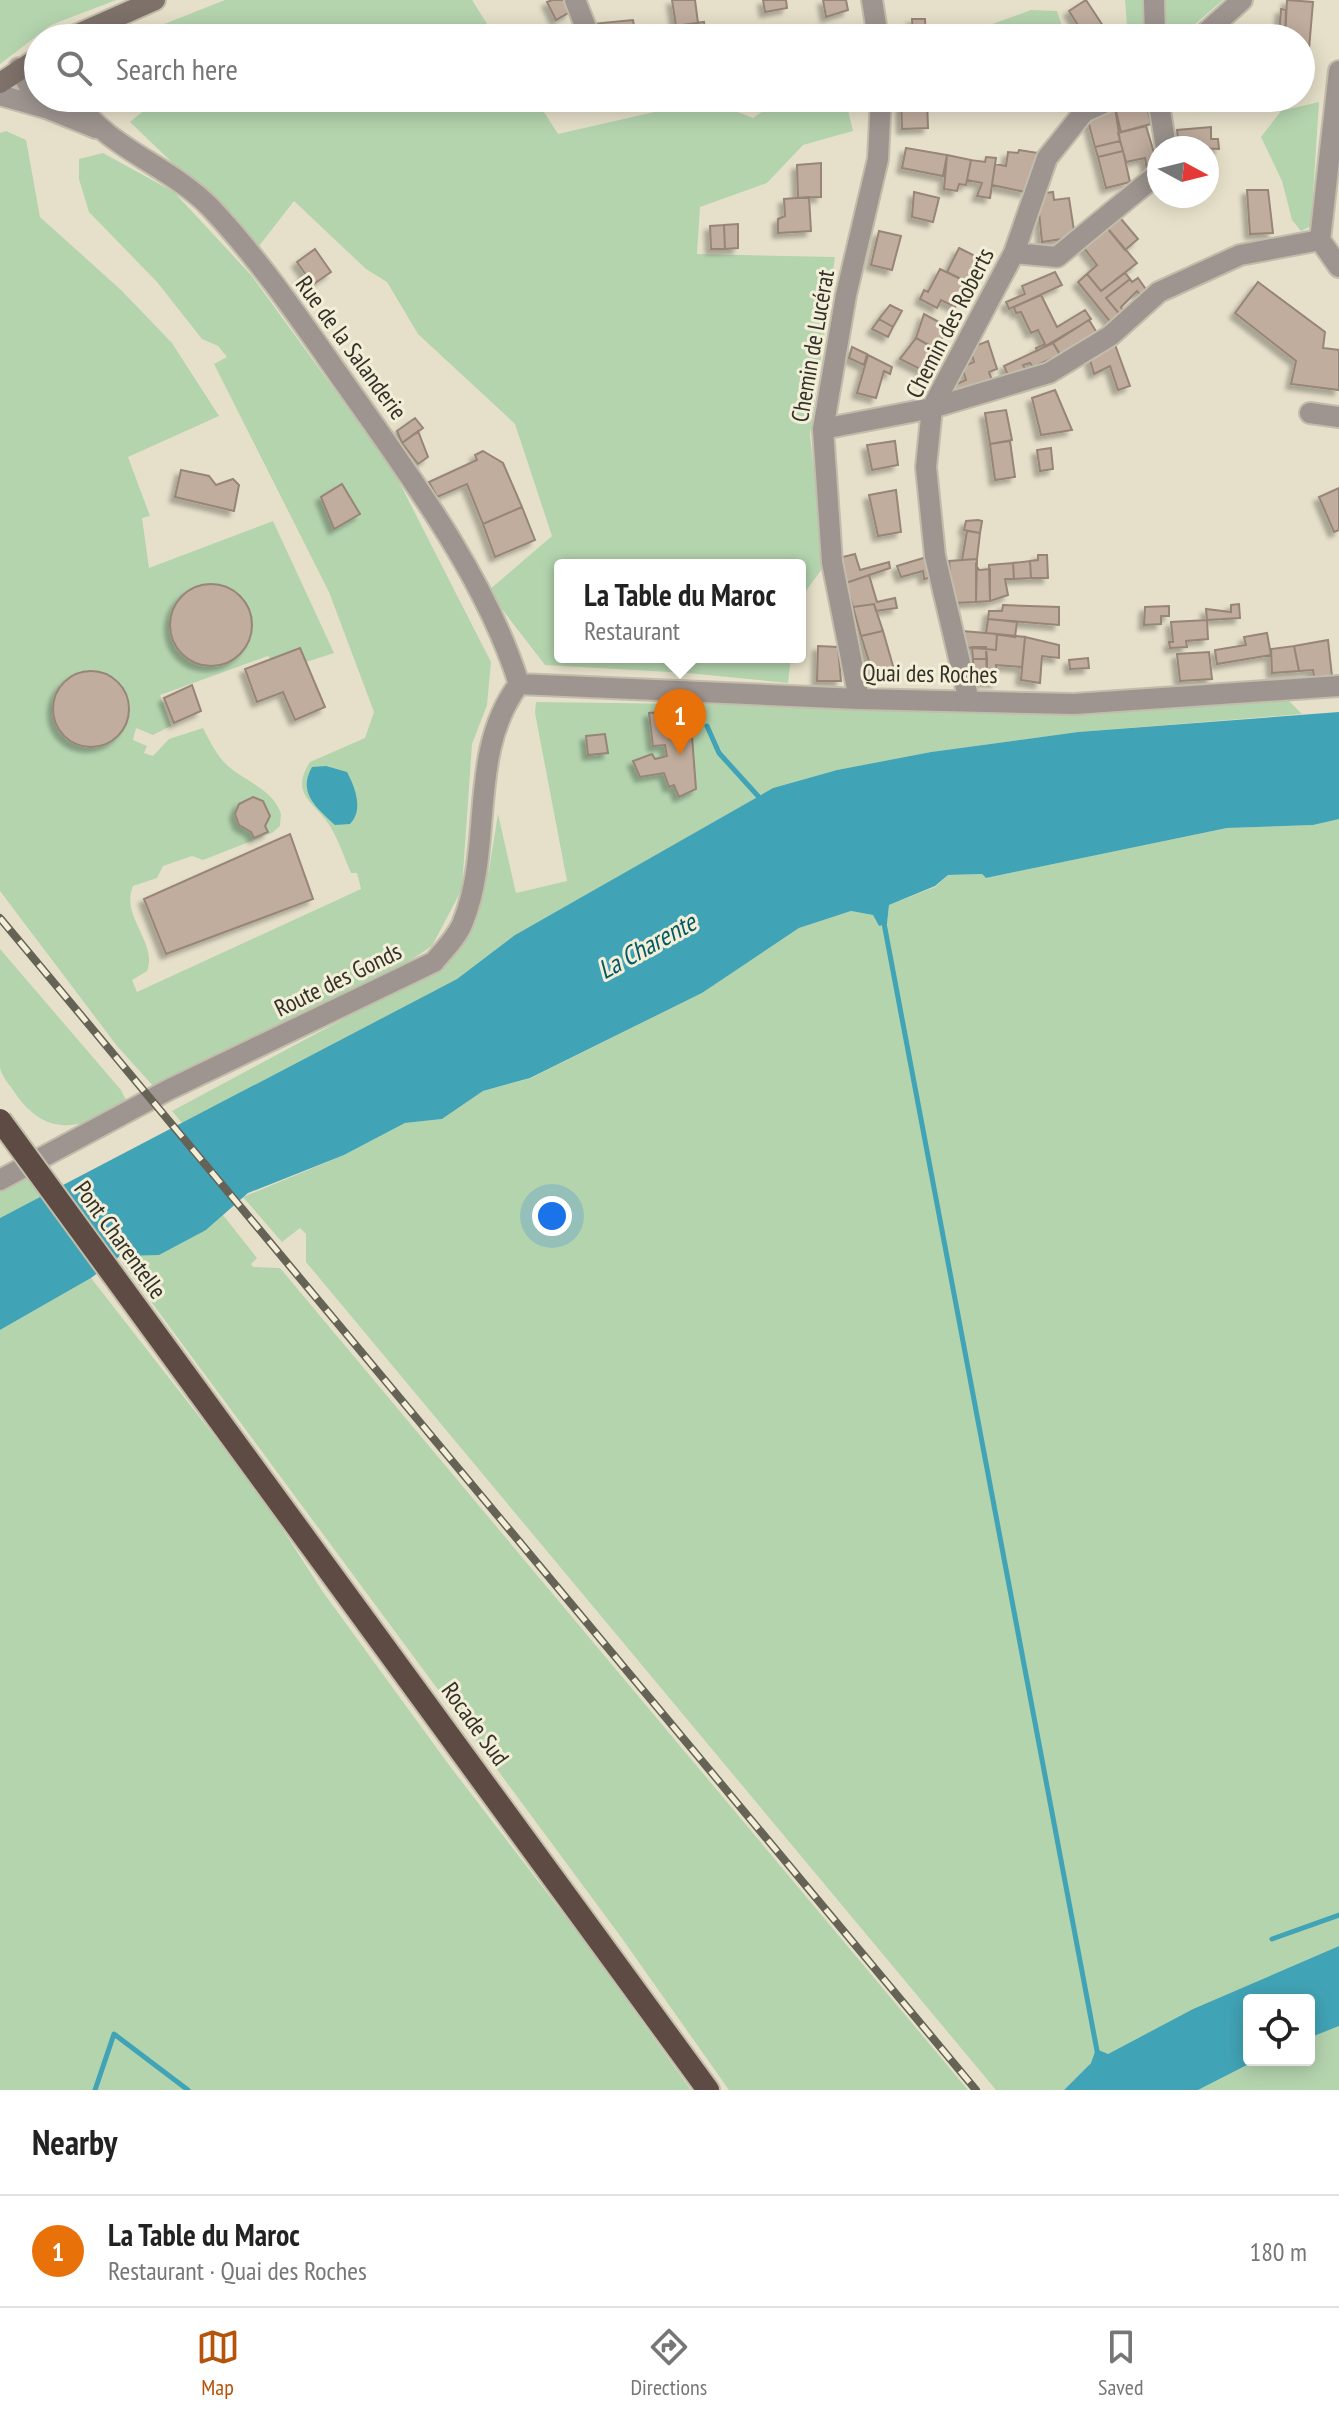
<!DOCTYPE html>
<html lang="en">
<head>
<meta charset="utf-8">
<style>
  :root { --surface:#fff; --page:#f6f6f6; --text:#222; --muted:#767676; --line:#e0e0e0; --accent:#b45309 }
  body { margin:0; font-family:"PT Sans Narrow",sans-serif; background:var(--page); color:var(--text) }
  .controls { position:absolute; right:24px; bottom:24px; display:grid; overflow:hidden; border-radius:8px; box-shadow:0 4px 20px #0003 }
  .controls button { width:72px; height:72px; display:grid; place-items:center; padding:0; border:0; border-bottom:2px solid var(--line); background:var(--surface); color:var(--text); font:40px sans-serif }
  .compass { position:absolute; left:1147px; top:136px; width:72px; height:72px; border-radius:50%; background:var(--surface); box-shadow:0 4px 20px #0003; rotate:97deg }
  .you { position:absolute; left:552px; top:1216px; width:28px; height:28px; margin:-20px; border:6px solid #fff; border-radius:50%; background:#1a73e8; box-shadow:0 0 0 12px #1a73e833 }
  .badge { display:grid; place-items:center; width:52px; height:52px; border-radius:50%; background:var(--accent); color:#fff; font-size:26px; font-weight:700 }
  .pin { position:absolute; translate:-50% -66px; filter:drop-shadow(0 2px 4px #0008) }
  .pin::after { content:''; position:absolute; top:42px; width:28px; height:24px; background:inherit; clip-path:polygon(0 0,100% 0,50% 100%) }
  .popup { position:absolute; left:554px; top:559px; width:252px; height:104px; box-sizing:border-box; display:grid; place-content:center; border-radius:8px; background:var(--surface); filter:drop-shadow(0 2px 6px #0005); font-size:26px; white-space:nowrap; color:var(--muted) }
  .popup b { font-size:30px; color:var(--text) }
  .popup::after { content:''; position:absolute; left:50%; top:100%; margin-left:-16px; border:16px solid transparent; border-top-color:var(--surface) }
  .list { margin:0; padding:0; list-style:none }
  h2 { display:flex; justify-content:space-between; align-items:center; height:104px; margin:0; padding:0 32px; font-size:34px }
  h2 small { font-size:26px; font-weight:400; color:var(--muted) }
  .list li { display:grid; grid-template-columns:52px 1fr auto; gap:24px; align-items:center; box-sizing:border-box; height:112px; padding:0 32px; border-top:2px solid var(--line) }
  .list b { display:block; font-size:30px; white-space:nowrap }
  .list p { margin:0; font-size:26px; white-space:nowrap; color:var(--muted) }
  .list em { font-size:26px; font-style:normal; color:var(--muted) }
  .icon { flex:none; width:44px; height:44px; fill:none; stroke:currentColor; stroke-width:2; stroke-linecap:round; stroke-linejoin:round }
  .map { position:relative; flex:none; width:1339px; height:2090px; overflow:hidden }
  .search { position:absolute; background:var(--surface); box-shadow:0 4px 20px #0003; left:24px; right:24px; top:24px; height:88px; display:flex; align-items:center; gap:20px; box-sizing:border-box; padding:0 28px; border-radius:44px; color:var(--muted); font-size:30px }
  .sheet { height:216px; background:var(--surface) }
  nav { display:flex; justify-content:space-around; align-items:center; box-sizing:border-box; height:112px; border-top:2px solid var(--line); background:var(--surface); font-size:22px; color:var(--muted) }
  nav a { display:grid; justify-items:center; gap:4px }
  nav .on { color:var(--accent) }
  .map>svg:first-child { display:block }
  .green { fill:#b4d4ae }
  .water { fill:#41a4b6 }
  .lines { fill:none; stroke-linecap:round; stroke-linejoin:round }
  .stream { stroke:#41a4b6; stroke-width:5 }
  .building { fill:#c0ad9e; stroke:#978577; stroke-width:2; filter:url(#shadow) }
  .minor-casing { stroke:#c2bdaa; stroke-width:24 }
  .tertiary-casing { stroke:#c2bdaa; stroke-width:24 }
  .secondary-casing { stroke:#c2bdaa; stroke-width:24 }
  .trunk-casing { stroke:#c2bdaa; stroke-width:26 }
  .minor { stroke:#9e9590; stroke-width:20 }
  .tertiary { stroke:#9e9590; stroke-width:20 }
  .secondary { stroke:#7e716a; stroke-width:20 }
  .trunk { stroke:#5e4c44; stroke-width:22 }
  .rail-casing { stroke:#656256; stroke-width:8 }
  .rail { stroke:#f3eed7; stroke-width:5; stroke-dasharray:15; stroke-linecap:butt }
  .trunk-bridge-casing { stroke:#c2bdaa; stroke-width:26; stroke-linecap:butt }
  .trunk-bridge { stroke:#5e4c44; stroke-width:22 }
  .labels { text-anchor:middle; stroke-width:6; stroke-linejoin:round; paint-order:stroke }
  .street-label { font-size:24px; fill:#323028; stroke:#f3eed7 }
  .water-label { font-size:26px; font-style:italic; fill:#005965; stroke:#f3eed7 }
</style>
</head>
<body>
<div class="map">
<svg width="1339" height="2090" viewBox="0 0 1339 2090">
  <defs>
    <filter id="shadow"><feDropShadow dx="-5" dy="5" stdDeviation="2" flood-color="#0004"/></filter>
  </defs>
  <rect width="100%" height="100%" fill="#e6e0ca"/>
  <path class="green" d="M0 0H116L51 25 0 64Z
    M225 0H472L496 38H129Z
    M1125 0H1149V38H1128Z
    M1162 0H1223L1186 32 1178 31 1160 19Z
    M1031 10 1057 11 1066 38H1044L1038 26H1030L1025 34 998 38 984 27Z
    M148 98H535L558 134 707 100 753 118 781 98H845L853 131 803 145 767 183 700 207 697 254 835 257 810 435 825 565 800 599V565H560V657H791L788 683 687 673 545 665 488 591 552 536 515 424 418 334 387 282 366 269 294 201 259 246 130 122 152 104Z
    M1319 102 1311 226 1301 231 1292 220 1282 181 1261 137 1281 111Z
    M6 131 26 140 40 217 121 290 172 343 219 416 128 457 150 516 142 518 149 568 273 521 334 653 306 662 300 648 271 659 268 656 160 695 171 726 153 735 136 728 133 740 147 746 144 753 153 756 169 739 203 728C210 742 217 756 228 766 246 782 274 790 281 814L280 826 272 833 203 860 192 856 163 866 157 878 133 886C120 917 158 942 147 971L132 980 137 992 361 889 357 873H351C344 857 339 841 330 826 315 802 289 795 310 762L365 738 374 712 329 592 214 364 227 357 218 346 202 339 157 282 89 212 79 179V159L103 153 174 192 251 275 393 470 491 662 487 705 472 744 462 889 432 946 397 969 154 1087 117 1046 0 891V133Z
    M1287 699 1302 714 1078 732 931 752 837 770 773 788 515 935 457 979 182 1123 172 1111 414 981 472 924 489 870 498 814 516 893 567 881 535 713 536 702 850 706 908 711Z
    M1336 818 1339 819V1946L1193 2009 1091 2063 1064 2090H996L306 1262V1234L300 1228 282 1242 243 1197 344 1155 405 1123 442 1119 483 1091 531 1078 702 993 799 928 851 911 873 915 879 926 887 924 889 905 935 887 948 875 982 874 986 878 1227 828 1313 825Z
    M0 949 121 1090 127 1102C85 1128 48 1141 15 1093 10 1085 1 1076 0 1067 0 1029 0 987 0 949Z
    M22 1169 44 1196 0 1218V1180Z
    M223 1215 257 1258 251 1264 253 1267 280 1268 968 2090H729L621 1937 118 1257 206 1230Z
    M91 1278 261 1496 323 1592 449 1765 581 1937 691 2090H0V1330Z
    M1339 2026V2090H1198L1258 2060H1309V2038Z"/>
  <path class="water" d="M1339 712V819L1313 825 1227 828 986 878 982 874 948 875 935 886 889 905 887 924 879 926 873 915 851 911 799 928 702 993 530 1078 483 1091 442 1119 405 1123 344 1155 248 1193 206 1230 159 1255 120 1256 91 1278 0 1330V1218L457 979 515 935 773 788 837 770 931 752 1078 732Z
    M326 766 347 772C355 787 364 810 350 824L335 825C317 808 297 793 312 767Z
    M1339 1946V2026L1309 2038V2000H1249V2060H1257L1198 2090H1064L1091 2063 1096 2049 1108 2054 1193 2009Z"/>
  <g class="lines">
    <path class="stream" d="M707 726 719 753 758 796
      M883 918 1098 2056
      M1272 1939 1339 1915
      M95 2090 114 2034 188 2090"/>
  </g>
  <path class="building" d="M552 0H566L570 12 556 20 547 2Z
    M672 0H695L698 23 676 26Z
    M763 0H786L787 8 765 12Z
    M823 0H846L848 10 826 17Z
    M1086 0 1111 38H1086L1069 11Z
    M1287 0 1313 2 1309 49 1301 48V38H1279L1285 37Z
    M1281 9 1286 10 1285 37 1279 36Z
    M912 19H925L926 38H913Z
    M633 20 635 32 596 38 591 24Z
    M704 22 706 38H648L647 30Z
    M901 98H927L928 128 902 129Z
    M1144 98H1154L1146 102 1151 124 1121 132 1115 107Z
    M1115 107 1120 141 1095 147 1087 117Z
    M1146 126 1158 166 1147 169 1145 158 1126 162 1118 133Z
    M1211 127V139H1218L1219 149 1179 147 1177 130Z
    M1120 141 1123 151 1098 157 1095 147Z
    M906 148 947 155 943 176 902 168Z
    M1019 150 1038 153 1025 192 992 185 995 164 1006 166 1008 152 1018 153Z
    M1123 151 1130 182 1106 188 1098 157Z
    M947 155 971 160 966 185 959 184 957 191 944 189Z
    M986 157 996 158 990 198 977 196 982 183 967 180 971 160 985 162Z
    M821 163V197L798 198 797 165Z
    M1247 190H1268L1273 233 1250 234Z
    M914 192 939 198 933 222 912 217Z
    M1053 192 1054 200 1069 198 1075 237 1042 242 1038 202 1040 194Z
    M809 197 811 231 778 233V219L785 216 784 199Z
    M1116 213 1138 239 1125 250 1103 223Z
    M1103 223 1137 263 1101 291 1087 274 1097 265 1081 244Z
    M738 224V248L725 249 724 225Z
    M724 225 725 249H711L710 226Z
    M879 231 901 236 892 270 871 265Z
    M959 248 981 259 969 283 947 272Z
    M315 249 331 272 308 288 301 279 306 275 297 262Z
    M940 269 969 283 955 307 941 300 937 308 920 299 924 290 928 292Z
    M1055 272 1062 285 1009 309 1006 302 1025 294 1022 286Z
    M1125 273 1130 279 1106 298 1121 316 1112 324 1078 282 1087 274 1101 291Z
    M1138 278 1147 291 1140 295 1137 291 1121 307 1124 313 1121 316 1106 298 1130 279 1132 282Z
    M1258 282 1325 332 1323 348 1339 350V390L1291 384 1296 361 1235 313Z
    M1041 295 1057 327 1085 310 1091 319 1037 351 1036 348 1045 344 1038 330 1031 333 1021 312 1016 313 1014 307Z
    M890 305 902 311 893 327 879 319Z
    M924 314 948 327 936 349 916 338Z
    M879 319 893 327 888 337 872 329Z
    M1089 320 1097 333 1062 357 1053 343Z
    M916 338 936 349 924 371 900 359Z
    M1113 339 1130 386 1118 390 1110 366 1094 374 1088 353Z
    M988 341 997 369 989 372 994 386 950 401V387L966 380 962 367 974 362 970 348Z
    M1053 343 1060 355 1033 367 1030 363 1023 365 1028 374 1010 380 1004 366Z
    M852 347 867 354 864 365 849 358Z
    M868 355 892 367 890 374 884 371 876 398 857 393Z
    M1055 390 1072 430 1041 435 1032 398Z
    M1006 410 1012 440 990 444 985 413Z
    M415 418 423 428 402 443 397 431Z
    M418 431 428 457 418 464 402 443Z
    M895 441 898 465 872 470 867 445Z
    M1010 441 1015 477 995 480 990 444Z
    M1051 448 1053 469 1040 471 1037 450Z
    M483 451 503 463 522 507 483 524 467 484 437 497 429 482 477 460 475 455Z
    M181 470 209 476 216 485 233 479 239 485 234 511 175 497Z
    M342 484 360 514 334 529 321 497Z
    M1339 488V530L1334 532 1319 497Z
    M896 490 901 532 878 536 869 495Z
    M522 507 535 540 495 557 483 524Z
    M978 520 982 521 980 533 964 530 966 521Z
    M967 531 980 533 977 559 962 560Z
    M855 554 860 570 889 562 890 568 846 583 839 558Z
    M1038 555H1047L1048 578H1031L1030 561 1038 560Z
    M930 556 933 577 924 579 923 571 901 577 897 566Z
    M977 559 976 602 953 603 949 561Z
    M1030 561 1031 578 1014 579 1013 563Z
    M1013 563 1014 579H1005L1008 595 990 601 989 565Z
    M976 565 979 570 990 569V601L976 602Z
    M869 575 877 602 895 598 897 608 876 611 874 604 853 607 846 583Z
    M170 625a41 41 0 1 1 82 0a41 41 0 1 1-82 0Z
    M874 604 883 631 861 636 853 607Z
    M1239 604 1240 618 1207 620 1206 609 1231 612V605Z
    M1003 605 1059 607V625L988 619 989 611H1002Z
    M1169 606V616H1161V624L1144 625 1145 607Z
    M988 619 1017 622 1015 637 986 633Z
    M1207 620 1208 639 1186 641 1187 647 1170 648 1169 642H1173L1171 622Z
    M883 631 895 673 873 674 861 636Z
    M962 631 997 634 996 650 962 647Z
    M1267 633 1271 655 1217 664 1215 650 1246 645 1244 637Z
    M997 634 1025 637 1022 667 996 665 997 682H987L986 650H996Z
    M1025 637 1059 645V658L1042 656 1040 683 1021 680Z
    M1328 640 1332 676 1314 677 1313 670 1299 671 1294 646Z
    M818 646 838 647 841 681H817Z
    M1294 646 1299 671 1272 673 1271 649Z
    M972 647H986L987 659H973Z
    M300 648 325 707 295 720 283 692 257 702 245 669Z
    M1209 652 1212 679 1180 681 1177 654Z
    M1088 658 1089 668 1070 669 1069 660Z
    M973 659H987V682H974Z
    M53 709a38 38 0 1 1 76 0a38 38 0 1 1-76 0Z
    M192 685 201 711 174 723 164 698Z
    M675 711 676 724 691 723 696 789 679 797 674 785 669 787 664 773 640 777 633 761 652 754 655 759 667 756 665 745 653 746 649 713Z
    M605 734 608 753 588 755 586 736Z
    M253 797 263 801 270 816 265 826 268 832 254 838 251 832 239 825 235 814 239 804Z
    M290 834 313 899 166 954 144 899Z"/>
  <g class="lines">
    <defs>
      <path id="minor" d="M575 0 590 38
        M872 0 878 38
        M1154 0 1155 38
        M1200 38 1242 0
        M1339 71 1320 240 1339 267
        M1158 98 1166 148
        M1014 253 1057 257 1159 173
        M1310 413 1339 417
        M823 429 932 408 1049 373 1110 336 1159 292 1240 255 1320 240
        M859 699 832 562 823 429 846 295 878 159 881 98
        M969 701 935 556 926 467 932 408 1014 253 1047 158 1084 112 1115 98"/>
      <path id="tertiary" d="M19 68 40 106
        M0 95 49 109 96 128
        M74 98C106 148 169 165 210 207 261 261 304 325 346 385 410 476 486 578 519 684
        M519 684 859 699 1074 704 1339 686
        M0 1180 168 1090 434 962C444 950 458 936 463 922 494 845 467 753 519 684"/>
      <path id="secondary" d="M69 38 155 0
        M0 83 38 58"/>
      <path id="trunk" d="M197 1390 708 2090"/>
    </defs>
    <use href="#minor" class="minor-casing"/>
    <use href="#tertiary" class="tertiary-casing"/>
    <use href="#secondary" class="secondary-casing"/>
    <use href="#trunk" class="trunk-casing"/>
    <use href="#minor" class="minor"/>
    <use href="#tertiary" class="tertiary"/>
    <use href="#secondary" class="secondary"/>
    <use href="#trunk" class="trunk"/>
    <defs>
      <path id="rail" d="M0 918 976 2090"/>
    </defs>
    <use href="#rail" class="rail-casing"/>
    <use href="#rail" class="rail"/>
    <defs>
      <path id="trunk-bridge" d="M0 1120 197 1390"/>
    </defs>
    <use href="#trunk-bridge" class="trunk-bridge-casing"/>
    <use href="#trunk-bridge" class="trunk-bridge"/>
  </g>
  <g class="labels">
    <g class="street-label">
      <text transform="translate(950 323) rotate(-63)" y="8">Chemin des Roberts</text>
      <text transform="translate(813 346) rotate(-80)" y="8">Chemin de Lucérat</text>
      <text transform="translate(351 348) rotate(54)" y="8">Rue de la Salanderie</text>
      <text transform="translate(930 674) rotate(1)" y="8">Quai des Roches</text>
      <text transform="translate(338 980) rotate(-26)" y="8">Route des Gonds</text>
      <text transform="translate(120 1240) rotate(54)" y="8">Pont Charentelle</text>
      <text transform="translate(475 1724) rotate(54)" y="8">Rocade Sud</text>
    </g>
    <g class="water-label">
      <text transform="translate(647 946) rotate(-29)" y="9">La Charente</text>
    </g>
  </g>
</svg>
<div class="controls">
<button><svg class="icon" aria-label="locate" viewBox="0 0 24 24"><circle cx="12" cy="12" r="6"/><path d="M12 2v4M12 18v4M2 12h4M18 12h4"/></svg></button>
</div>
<svg class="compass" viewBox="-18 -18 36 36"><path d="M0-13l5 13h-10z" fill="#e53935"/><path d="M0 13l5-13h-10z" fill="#767676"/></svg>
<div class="you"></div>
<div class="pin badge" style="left:680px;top:755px;background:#e8710a">1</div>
<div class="popup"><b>La Table du Maroc</b>Restaurant</div>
<div class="search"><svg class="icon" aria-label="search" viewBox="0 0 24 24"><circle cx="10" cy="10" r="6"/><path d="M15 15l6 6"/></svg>Search here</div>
</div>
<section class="sheet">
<h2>Nearby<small></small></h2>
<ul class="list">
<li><span class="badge" style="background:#e8710a">1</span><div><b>La Table du Maroc</b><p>Restaurant · Quai des Roches</p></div><em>180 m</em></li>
</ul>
</section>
<nav>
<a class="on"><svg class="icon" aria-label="map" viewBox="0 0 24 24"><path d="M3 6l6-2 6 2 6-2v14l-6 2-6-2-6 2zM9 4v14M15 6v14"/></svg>Map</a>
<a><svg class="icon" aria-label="directions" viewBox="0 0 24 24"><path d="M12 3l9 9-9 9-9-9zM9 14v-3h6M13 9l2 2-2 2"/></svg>Directions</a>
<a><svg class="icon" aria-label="saved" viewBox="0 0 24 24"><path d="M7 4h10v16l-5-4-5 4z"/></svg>Saved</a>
</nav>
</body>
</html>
